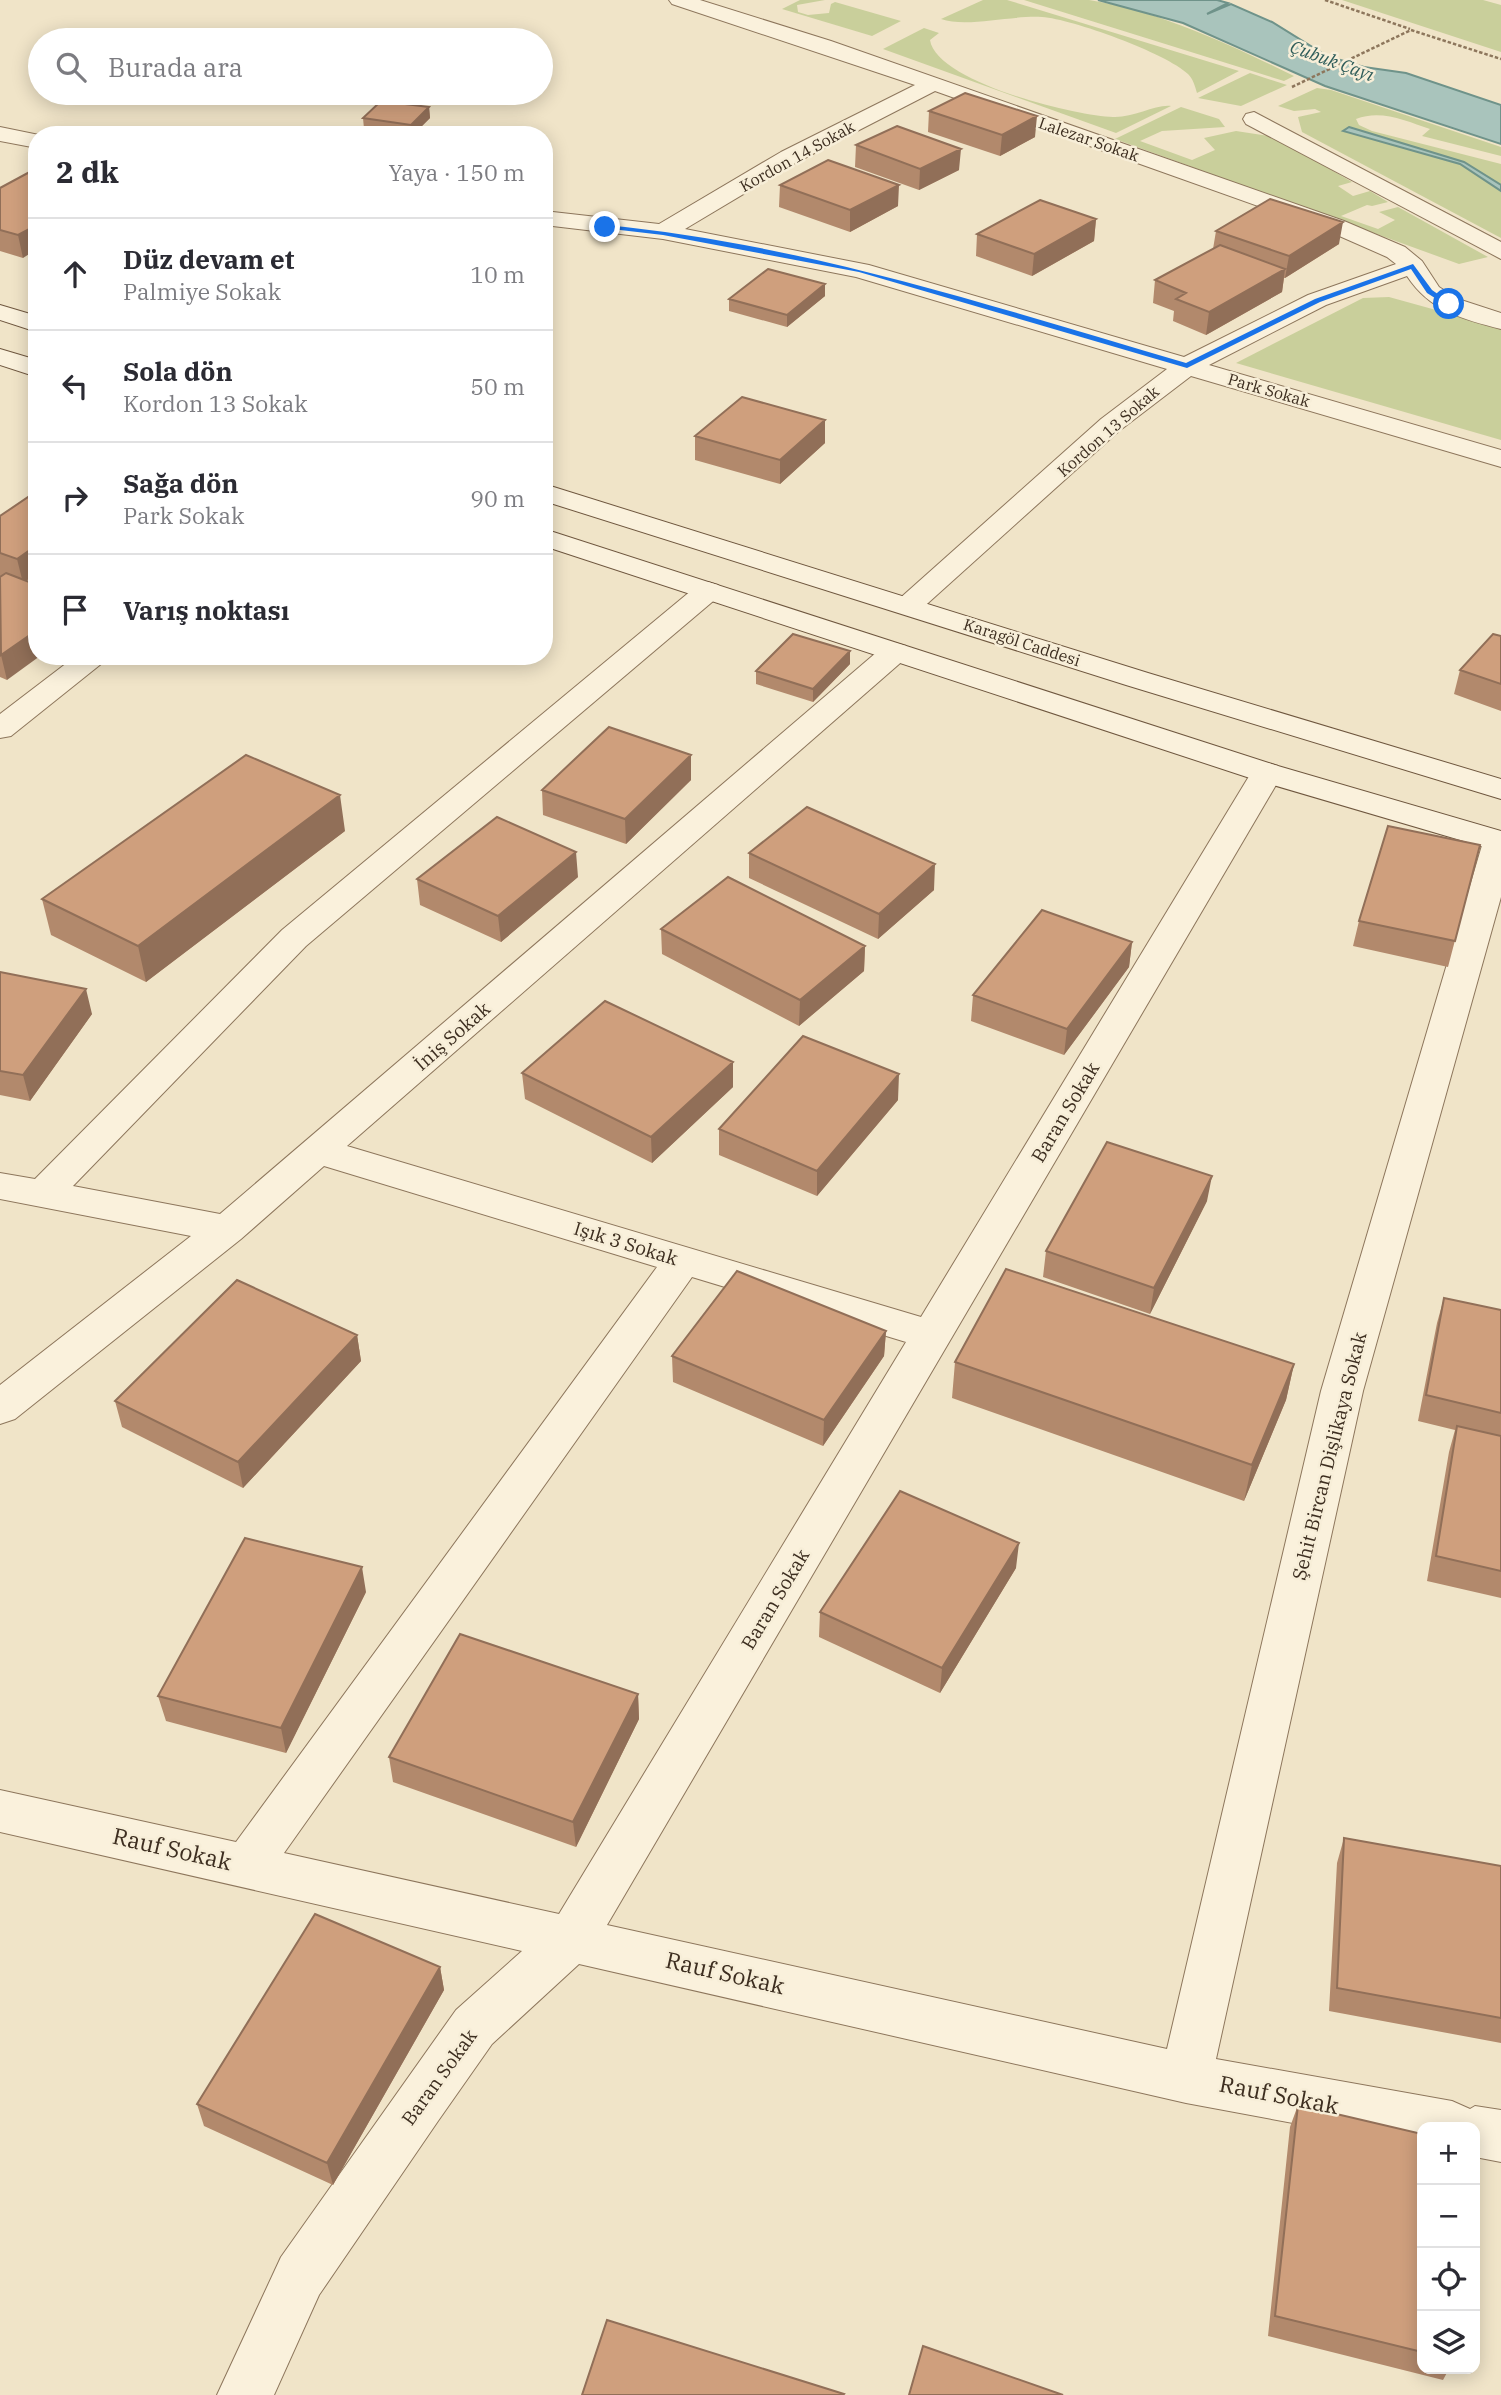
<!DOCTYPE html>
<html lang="tr">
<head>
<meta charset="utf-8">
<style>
  :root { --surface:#fff; --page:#f2f2f3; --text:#2b2b33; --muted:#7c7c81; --line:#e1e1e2 }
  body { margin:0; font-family:"IBM Plex Serif",serif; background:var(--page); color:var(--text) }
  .controls { position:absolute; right:21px; bottom:21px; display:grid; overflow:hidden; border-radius:14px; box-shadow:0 4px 18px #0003 }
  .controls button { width:63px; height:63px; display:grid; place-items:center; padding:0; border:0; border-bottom:2px solid var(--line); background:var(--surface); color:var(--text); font:35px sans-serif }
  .stop { position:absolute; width:21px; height:21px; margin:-16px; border:5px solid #1a73e8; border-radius:50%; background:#fff }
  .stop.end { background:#1a73e8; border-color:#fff; box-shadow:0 2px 7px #0008 }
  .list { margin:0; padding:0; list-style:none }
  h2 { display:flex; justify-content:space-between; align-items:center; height:91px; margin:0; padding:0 28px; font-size:30px }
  h2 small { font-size:23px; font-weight:400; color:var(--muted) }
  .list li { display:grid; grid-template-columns:46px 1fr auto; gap:21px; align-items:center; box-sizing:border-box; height:112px; padding:0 28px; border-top:2px solid var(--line) }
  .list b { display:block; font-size:26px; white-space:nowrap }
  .list p { margin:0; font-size:23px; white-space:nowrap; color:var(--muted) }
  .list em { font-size:23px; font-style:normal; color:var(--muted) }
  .icon { flex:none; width:38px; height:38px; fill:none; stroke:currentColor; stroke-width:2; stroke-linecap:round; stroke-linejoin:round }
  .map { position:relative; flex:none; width:1501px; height:2395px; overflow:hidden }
  .search { position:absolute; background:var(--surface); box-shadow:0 4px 18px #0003; left:28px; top:28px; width:525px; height:77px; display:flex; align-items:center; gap:18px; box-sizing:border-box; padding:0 24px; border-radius:38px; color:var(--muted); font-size:26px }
  .panel { position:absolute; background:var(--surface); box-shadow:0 4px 18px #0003; left:28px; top:126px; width:525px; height:539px; border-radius:28px }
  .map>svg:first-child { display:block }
  .green { fill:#c9cf9b }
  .water { fill:#a9c4bc; stroke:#6f938a; stroke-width:2 }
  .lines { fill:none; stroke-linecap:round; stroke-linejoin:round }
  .minor-casing { stroke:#8d765c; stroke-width:2 }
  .secondary-casing { stroke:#6f573f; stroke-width:2 }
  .path { stroke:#8d765c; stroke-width:2.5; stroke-dasharray:3.5 2; stroke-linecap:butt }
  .minor { fill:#faf1dc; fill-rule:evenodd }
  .secondary { fill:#faf1dc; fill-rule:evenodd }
  .wall { fill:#b2896c }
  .shaded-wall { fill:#916f58 }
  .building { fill:#cf9f7d; stroke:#916f58; stroke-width:2 }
  .route { fill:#1a73e8 }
  .labels { text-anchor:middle; stroke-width:5; stroke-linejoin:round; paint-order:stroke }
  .far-street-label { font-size:16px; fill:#3d2e20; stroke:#f7eed8 }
  .far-water-label { font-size:18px; font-style:italic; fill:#2f5d5a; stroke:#f7eed8 }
  .street-label { font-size:19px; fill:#3d2e20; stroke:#f7eed8 }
  .near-street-label { font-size:23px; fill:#3d2e20; stroke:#f7eed8 }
</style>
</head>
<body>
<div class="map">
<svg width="1501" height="2395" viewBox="0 0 1501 2395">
  <rect width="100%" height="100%" fill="#f0e4c8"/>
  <path class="green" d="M800 0H825L797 5 798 12 808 15 829 13 831 4 835 2 901 21 872 36 782 9Z
    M983 0H1007L1239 71 1197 93C1195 86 1193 79 1188 74 1166 53 1072 19 1042 17 1011 15 967 28 941 19Z
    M1024 0C1045 0 1068 0 1089 0 1157 10 1233 46 1294 76L1284 81Z
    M1342 0H1483L1501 5V52Z
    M924 28 939 33 930 40C936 82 1075 116 1113 117 1133 118 1156 104 1171 106L1116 133 883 49Z
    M1250 73 1287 85 1241 106 1198 98Z
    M1317 88 1331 90 1501 147V156L1422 136 1430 129C1406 121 1381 109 1356 119L1359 125 1372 131 1501 164V238L1302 132 1298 117 1321 112 1315 109 1294 111 1278 106Z
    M1181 107 1219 119 1225 127 1162 131 1140 141 1192 160 1215 150 1204 138 1236 131 1275 137 1352 182 1338 186 1353 196 1370 191 1388 202 1372 206 1367 205 1341 216 1378 229 1395 220 1379 212 1398 207 1488 257 1459 264 1115 139Z
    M1389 297 1501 328V440L1236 363 1363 298Z"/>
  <path class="water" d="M1098 0H1217L1228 3 1207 14 1231 4 1272 22 1327 56 1364 67 1406 73 1501 105V144L1325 86 1183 23Z
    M1349 127 1464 162 1501 185V191L1460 164 1343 131Z"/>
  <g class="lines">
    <defs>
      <path id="minor" d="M669 0H700L831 41 1344 221 1405 247 1422 261 1439 287 1458 299 1501 313V329C1462 319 1430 311 1407 276L1326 305 1209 365 1501 450V467L1191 376 1119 431 918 612 908 615 898 612 893 606 898 600 1101 419 1167 369 856 277 663 239 544 225V211L659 224 781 152 915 85 672 4ZM935 91 1328 231 1387 257 1396 264 1308 295 1184 357 869 265 685 229 797 162Z
        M1254 112 1501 242V259L1246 124 1243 119 1246 114Z
        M0 127 39 135 37 148 0 141Z
        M708 582 718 585 723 591 718 597 306 946 73 1186 220 1214 884 646 895 643 906 646 910 652 906 658 347 1146 921 1317 1251 773 1256 766 1267 763 1278 766 1283 773 607 1925 1167 2049 1321 1391 1483 842 1488 835 1501 832V897L1363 1391 1216 2059 1452 2101 1470 2109 1475 2106 1501 2110V2162L1475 2157V2127H1422V2147L1186 2103 579 1964 492 2044 438 2121 319 2295 274 2395H217L281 2257 456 2010 522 1951 0 1832V1790L236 1842 657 1267 324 1166 241 1239 15 1419 0 1424V1385L191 1236 0 1199V1173L35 1179 282 930 698 585ZM692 1277 906 1342 559 1914 284 1853Z
        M76 656H111L11 736 0 738V714Z"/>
      <path id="secondary" d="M0 305 37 316V332L0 320Z
        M0 349 37 360V377L0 365Z
        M544 484 1148 673 1501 779V799L1126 685 544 501Z
        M544 529 1278 766 1501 831V852L1256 780 544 546Z"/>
    </defs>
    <use href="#minor" class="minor-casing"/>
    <use href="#secondary" class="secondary-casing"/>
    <path class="path" d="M1325 0 1410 29
      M1292 87 1411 30 1501 59"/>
    <use href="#minor" class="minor"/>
    <use href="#secondary" class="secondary"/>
  </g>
  <path class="wall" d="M429 107 430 118 413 135H403L364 129 363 118Z
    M929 111 1035 137 1000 156 928 132Z
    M856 145 959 170 919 190 855 167Z
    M37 168 23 258 0 251V188Z
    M780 185 898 206 850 232 779 207Z
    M1096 219 1094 241 1032 276 976 256 977 234Z
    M1216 231 1339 244 1285 278H1284L1282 292 1206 335 1173 321 1174 311 1153 303 1155 280 1213 249Z
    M825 284V296L787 327 729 311V299Z
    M695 436 825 443 780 484 695 460Z
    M37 491V573L26 581 7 680 0 677V577L2 576H0V516Z
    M1501 636V711L1454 694 1460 670Z
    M850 664 813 702 756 684V671Z
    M691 755V780L626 844 543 815 542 790Z
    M345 831 146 982 51 935 42 899Z
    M1480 845 1448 967 1353 946 1359 921Z
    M749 853 934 890 878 939 749 878Z
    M578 877 501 942 420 905 417 879Z
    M661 929 865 946 864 971 799 1026 662 954Z
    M1132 942 1129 967 1064 1055 971 1021 973 995Z
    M0 972 92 1014 30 1101 0 1095Z
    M522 1073 733 1087 652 1163 525 1099Z
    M898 1100 817 1196 719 1155V1129Z
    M1207 1201 1150 1314 1043 1277 1046 1251Z
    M1444 1298 1501 1310V1598L1427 1581 1449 1452 1455 1430 1418 1421 1437 1323Z
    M886 1331 884 1356 823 1446 673 1382 672 1356Z
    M357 1335 361 1361 243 1488 122 1427 115 1401Z
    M955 1362 1294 1364 1286 1400 1244 1501 952 1398Z
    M1016 1568 940 1693 819 1637 820 1612Z
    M366 1592 286 1753 166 1721 158 1696Z
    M638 1694 639 1719 576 1847 393 1782 389 1757Z
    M1344 1838 1501 1866V2043L1329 2011 1337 1863Z
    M440 1967 444 1990 333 2185 204 2126 197 2104Z
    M1298 2105 1422 2134V2369H1449L1443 2380 1268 2336 1290 2127Z"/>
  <path class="shaded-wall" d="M429 107 430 118 413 135H412L411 125Z
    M1037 116 1035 137 1000 156 1002 135Z
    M961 149 959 170 919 190 920 169Z
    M899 185 898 206 850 232V210Z
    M1096 219 1094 241 1032 276 1034 254Z
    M1343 222 1339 244 1285 278 1289 256Z
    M37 225V249L23 258 18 235Z
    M1285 269 1282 292 1206 335 1209 312Z
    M825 284V296L787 327V315Z
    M825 420V443L780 484V460Z
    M37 545V573L23 583 17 559Z
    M37 630V656H40L7 680 1 655Z
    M850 651V664L813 702V689Z
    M691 755V780L626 844 625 819Z
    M340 795 345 831 146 982 138 946Z
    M576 852 578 877 501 942 498 916Z
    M935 864 934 890 878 939 879 914Z
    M1132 942 1129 967 1064 1055 1067 1029Z
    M865 946 864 971 799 1026 800 1000Z
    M86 989 92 1014 30 1101 23 1075Z
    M733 1062V1087L652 1163 651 1137Z
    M899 1074 898 1100 817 1196V1171Z
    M1212 1176 1207 1201 1150 1314 1154 1288Z
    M886 1331 884 1356 823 1446 824 1420Z
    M357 1335 361 1361 243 1488 238 1462Z
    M1294 1364 1286 1400 1244 1501 1252 1465Z
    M1019 1543 1016 1568 940 1693 942 1668Z
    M362 1567 366 1592 286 1753 281 1728Z
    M638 1694 639 1719 576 1847 573 1822Z
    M440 1967 444 1990 333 2185 327 2163Z"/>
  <path class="building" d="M965 93 1037 116 1002 135 929 111Z
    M381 101 429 107 411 125 363 118Z
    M897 126 961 149 920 169 856 145Z
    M828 160 899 185 850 210 780 185Z
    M37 168V225L18 235 0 230V188Z
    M1270 199 1343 222 1289 256 1216 231Z
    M1040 200 1096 219 1034 254 977 234Z
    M1220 245 1285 269 1209 312 1176 299 1186 293 1155 280Z
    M768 269 825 284 787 315 729 299Z
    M742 397 825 420 780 460 695 436Z
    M37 491V545L17 559 0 553V516Z
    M6 573 37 585V630L1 655 0 577Z
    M793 634 850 651 813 689 756 671Z
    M1493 634 1501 636V684L1460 670Z
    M609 727 691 755 625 819 542 790Z
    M246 755 340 795 138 946 42 899Z
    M807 807 935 864 879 914 749 853Z
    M497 817 576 852 498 916 417 879Z
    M1388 826 1480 845 1455 941 1359 921Z
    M728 877 865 946 800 1000 661 929Z
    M1042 910 1132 942 1067 1029 973 995Z
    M0 972 86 989 23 1075 0 1071Z
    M605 1001 733 1062 651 1137 522 1073Z
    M803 1036 899 1074 817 1171 719 1129Z
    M1107 1142 1212 1176 1154 1288 1046 1251Z
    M1006 1269 1294 1364 1252 1465 955 1362Z
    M737 1271 886 1331 824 1420 672 1356Z
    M237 1280 357 1335 238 1462 115 1401Z
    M1444 1298 1501 1310V1413L1426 1395Z
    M1457 1426 1501 1436V1571L1436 1556Z
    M900 1491 1019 1543 942 1668 820 1612Z
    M245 1538 362 1567 281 1728 158 1696Z
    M460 1634 638 1694 573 1822 389 1757Z
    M1344 1838 1501 1866V2018L1337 1988Z
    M315 1914 440 1967 327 2163 197 2104Z
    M1298 2105 1422 2134V2352L1275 2316Z
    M607 2320 844 2394 843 2395H582Z
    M923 2346 1063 2395H909Z"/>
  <path class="route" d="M605 225C805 244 994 307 1186 363L1315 299 1413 264 1432 290 1452 304 1446 305 1427 293 1411 269 1320 302 1187 368 859 272 663 235 603 228Z"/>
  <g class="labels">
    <g class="far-street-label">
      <text transform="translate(1089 139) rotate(19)" y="6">Lalezar Sokak</text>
      <text transform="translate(797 156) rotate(-29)" y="6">Kordon 14 Sokak</text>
      <text transform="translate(1269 390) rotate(16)" y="6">Park Sokak</text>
      <text transform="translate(1108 431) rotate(-41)" y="6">Kordon 13 Sokak</text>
      <text transform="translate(1022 642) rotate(18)" y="6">Karagöl Caddesi</text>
    </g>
    <g class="far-water-label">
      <text transform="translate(1332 61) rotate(20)" y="6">Çubuk Çayı</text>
    </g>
    <g class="street-label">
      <text transform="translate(452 1036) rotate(-41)" y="7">İniş Sokak</text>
      <text transform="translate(1065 1112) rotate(-59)" y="7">Baran Sokak</text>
      <text transform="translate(626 1243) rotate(17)" y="7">Işık 3 Sokak</text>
      <text transform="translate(1329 1456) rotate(-76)" y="7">Şehit Bircan Dişlikaya Sokak</text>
      <text transform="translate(775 1599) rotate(-59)" y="7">Baran Sokak</text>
      <text transform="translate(439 2077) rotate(-54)" y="7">Baran Sokak</text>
    </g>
    <g class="near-street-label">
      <text transform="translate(172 1849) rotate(13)" y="8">Rauf Sokak</text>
      <text transform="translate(725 1973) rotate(13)" y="8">Rauf Sokak</text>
      <text transform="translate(1279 2095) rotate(11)" y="8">Rauf Sokak</text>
    </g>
  </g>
</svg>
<div class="controls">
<button>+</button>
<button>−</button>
<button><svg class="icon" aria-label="locate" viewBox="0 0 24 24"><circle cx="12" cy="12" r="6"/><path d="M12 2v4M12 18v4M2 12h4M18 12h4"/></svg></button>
<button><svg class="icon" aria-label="layers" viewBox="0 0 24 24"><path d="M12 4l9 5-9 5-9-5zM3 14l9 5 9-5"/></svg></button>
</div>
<div class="stop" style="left:1449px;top:304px"></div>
<div class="stop end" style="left:605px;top:227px"></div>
<div class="search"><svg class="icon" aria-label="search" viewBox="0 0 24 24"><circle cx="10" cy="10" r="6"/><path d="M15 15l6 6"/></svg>Burada ara</div>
<section class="panel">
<h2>2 dk<small>Yaya · 150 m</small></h2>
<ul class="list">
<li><svg class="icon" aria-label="ahead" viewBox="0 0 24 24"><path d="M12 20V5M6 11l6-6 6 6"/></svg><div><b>Düz devam et</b><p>Palmiye Sokak</p></div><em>10 m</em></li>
<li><svg class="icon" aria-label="left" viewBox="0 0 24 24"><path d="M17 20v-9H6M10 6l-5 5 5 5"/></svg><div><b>Sola dön</b><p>Kordon 13 Sokak</p></div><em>50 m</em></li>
<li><svg class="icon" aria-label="right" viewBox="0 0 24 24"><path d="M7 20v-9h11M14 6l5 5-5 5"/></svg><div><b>Sağa dön</b><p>Park Sokak</p></div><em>90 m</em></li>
<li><svg class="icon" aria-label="arrive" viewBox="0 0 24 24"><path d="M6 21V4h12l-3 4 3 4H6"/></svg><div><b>Varış noktası</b></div></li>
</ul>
</section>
</div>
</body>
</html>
